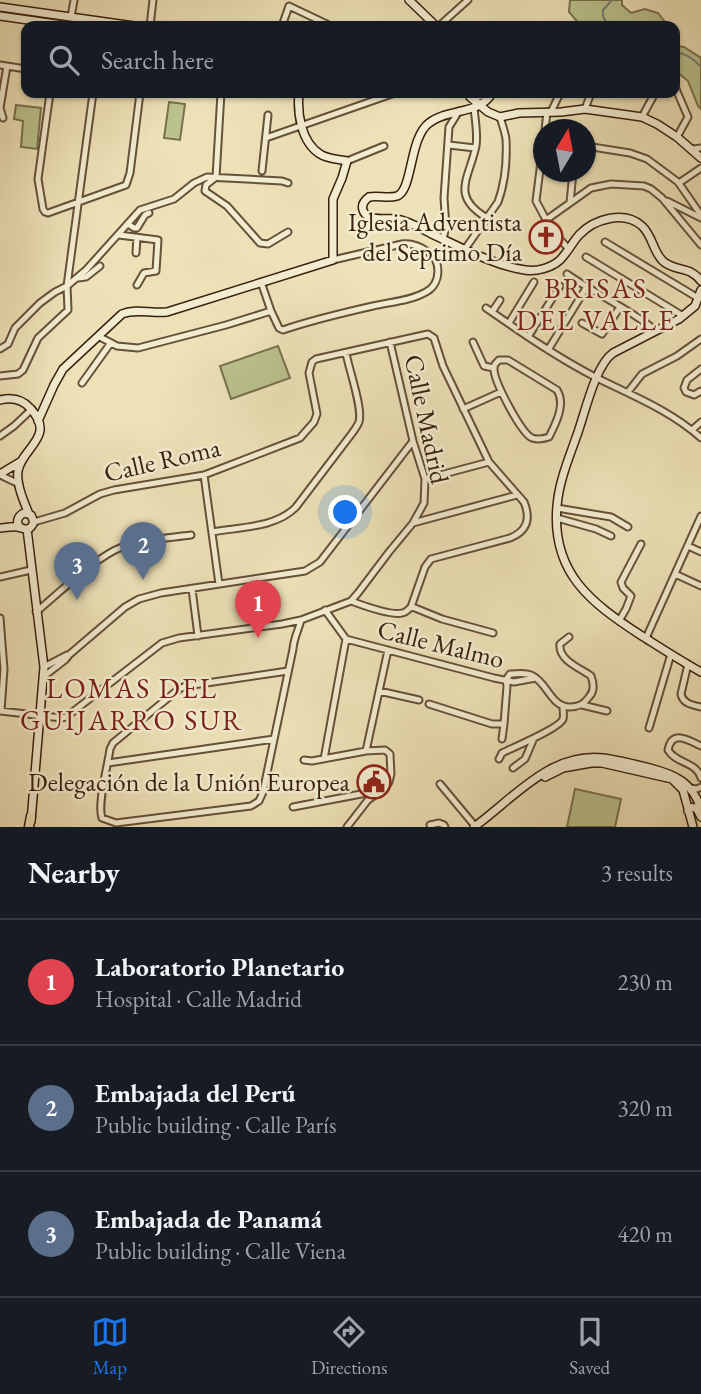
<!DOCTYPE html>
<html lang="en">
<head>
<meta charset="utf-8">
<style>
  :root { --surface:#171b24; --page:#20242c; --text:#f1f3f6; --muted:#9ea1a6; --line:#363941; --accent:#1a73e8 }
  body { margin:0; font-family:"EB Garamond",serif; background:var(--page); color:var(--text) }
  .compass { position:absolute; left:533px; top:119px; width:63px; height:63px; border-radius:50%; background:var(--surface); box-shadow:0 2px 5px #0004; rotate:10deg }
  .you { position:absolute; left:346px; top:513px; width:24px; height:24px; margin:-18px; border:5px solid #fff; border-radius:50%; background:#1a73e8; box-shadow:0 0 0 10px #1a73e833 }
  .badge { display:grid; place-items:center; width:46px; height:46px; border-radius:50%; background:var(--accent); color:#fff; font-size:23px; font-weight:700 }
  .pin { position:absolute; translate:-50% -58px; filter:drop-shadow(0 2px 4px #0008) }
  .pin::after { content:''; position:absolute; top:37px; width:24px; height:21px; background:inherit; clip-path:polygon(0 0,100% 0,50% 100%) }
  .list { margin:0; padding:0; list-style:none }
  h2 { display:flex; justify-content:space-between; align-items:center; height:91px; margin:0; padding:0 28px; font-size:30px }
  h2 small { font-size:23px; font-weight:400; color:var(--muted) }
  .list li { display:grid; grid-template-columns:46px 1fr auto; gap:21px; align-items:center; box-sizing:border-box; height:126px; padding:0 28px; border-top:2px solid var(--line) }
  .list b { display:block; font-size:26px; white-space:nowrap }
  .list p { margin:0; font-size:23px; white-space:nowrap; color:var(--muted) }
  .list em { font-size:23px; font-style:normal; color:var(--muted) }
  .icon { flex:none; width:38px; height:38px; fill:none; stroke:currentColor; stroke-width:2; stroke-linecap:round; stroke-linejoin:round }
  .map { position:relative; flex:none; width:701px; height:827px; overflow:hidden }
  .search { position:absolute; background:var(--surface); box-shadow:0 2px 5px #0004; left:21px; right:21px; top:21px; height:77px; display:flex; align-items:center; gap:18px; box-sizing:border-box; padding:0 24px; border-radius:14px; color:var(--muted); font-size:26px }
  .sheet { height:469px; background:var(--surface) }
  nav { display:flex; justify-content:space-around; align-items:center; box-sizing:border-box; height:98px; border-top:2px solid var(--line); background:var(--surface); font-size:19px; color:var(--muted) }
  nav a { display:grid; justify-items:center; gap:4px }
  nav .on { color:var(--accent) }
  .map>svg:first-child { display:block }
  .green { fill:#bac28d; stroke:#79704e; stroke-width:2 }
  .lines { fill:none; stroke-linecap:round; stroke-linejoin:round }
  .stream { stroke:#757d75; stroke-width:2 }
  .street-casing { stroke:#655039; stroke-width:9 }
  .secondary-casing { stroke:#381f0f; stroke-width:10 }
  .primary-casing { stroke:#381f0f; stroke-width:11 }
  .street { stroke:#f3ecd0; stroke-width:5 }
  .secondary { stroke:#f3ecd0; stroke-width:7 }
  .primary { stroke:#ede1b7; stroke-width:8 }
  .labels { text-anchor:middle; stroke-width:5; stroke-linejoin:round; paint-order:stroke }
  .poi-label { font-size:26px; fill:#381f0f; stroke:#f3ecd0; text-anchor:end }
  .street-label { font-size:26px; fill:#381f0f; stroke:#f3ecd0 }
  .neighbourhood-label { font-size:28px; letter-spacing:2px; fill:#7a1f14; stroke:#f3ecd0 }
</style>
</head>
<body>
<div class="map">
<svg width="701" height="827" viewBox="0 0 701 827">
  <rect width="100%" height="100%" fill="#ede1b7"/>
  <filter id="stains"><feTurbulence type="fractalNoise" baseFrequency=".00286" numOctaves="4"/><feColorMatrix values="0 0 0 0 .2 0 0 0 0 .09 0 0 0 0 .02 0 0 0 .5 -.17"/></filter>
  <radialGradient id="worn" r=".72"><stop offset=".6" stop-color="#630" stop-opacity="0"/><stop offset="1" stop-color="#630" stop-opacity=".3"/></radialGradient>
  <path class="green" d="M570 0H622V5L631 13 645 9 658 13 668 26H581L569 12Z
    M675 46 684 47 701 58V109L698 106 688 81 675 70Z
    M169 102 185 104 180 140 164 138Z
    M16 105 41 108 37 149 21 147 23 121 14 119Z
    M278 346 290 378 231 399 220 366Z
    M575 789 621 799 615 827H567Z"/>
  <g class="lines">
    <path class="stream" d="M608 26 603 16V10L612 0
      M675 53C686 52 694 59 701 67
      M701 81V89"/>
    <defs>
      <path id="street" d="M71 17 74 0
        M150 26 153 0
        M282 26 289 6 331 26
        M439 26 468 0
        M0 65 26 69
        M675 87 688 117 677 137
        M50 93 38 179 43 209 45 212 48 213 126 185 130 173 140 93
        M221 93 216 177 206 185 205 191 227 206 260 243 268 244 288 232
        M474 107C475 120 478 134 476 146 469 179 450 196 487 218
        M585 109 591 93
        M551 112 560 93
        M642 117 655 93
        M3 118 0 108 7 66
        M545 130 547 112
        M266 138 395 93
        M544 138 536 201 552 231 568 248
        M449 145 475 148
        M586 146 630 153 647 159 678 182 701 215
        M693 149 701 148
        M347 161 384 146
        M262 171 268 115
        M679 183 701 168
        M667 201 701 218
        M570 203 573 172
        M546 220 591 188 611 184 644 186 651 189 662 198 701 245
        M128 224 134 228H137L145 215 149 213
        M119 235 158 240 156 271 144 273 137 285
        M443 239 446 227 444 198 449 127 459 111
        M605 242 698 298
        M465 249 498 202C505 183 507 159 506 139 505 132 502 124 500 117
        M136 253 137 237
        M586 257 683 316
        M567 274C595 294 628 308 655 330
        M78 278 86 277 100 266
        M261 282 271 311 279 328 283 330C312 320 342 313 373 306 390 302 410 301 426 292 441 284 442 261 428 252 420 246 412 243 402 244L333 260
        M486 308C522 333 558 358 597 378 633 396 671 411 701 438
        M492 312 500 300
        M509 323 534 282
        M582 323 602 334 620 307
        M98 336 117 346 138 348 226 325 271 311
        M528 337 560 286
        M473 342 484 366 494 368
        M0 349 8 344 15 328 40 303 55 292 67 286 86 270 140 210 174 199 194 183 207 177 282 181 288 183
        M548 350 586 288
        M499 360H508L557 390C566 404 556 423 549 437 543 439 538 440 532 438 521 433 495 383 494 370 494 364 495 364 499 360Z
        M701 369 687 380 684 388 686 392 694 395 701 391
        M0 376 18 374 23 370 38 338 68 310 67 286 93 93
        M82 383 110 344
        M628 392 642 374 677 356 701 339
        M463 409 501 392
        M692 430 701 422
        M0 436 14 426 32 409
        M0 475 19 484
        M204 475 219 584
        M425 479 489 462
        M557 508 611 517 628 527
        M557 518 596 529 611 536
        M34 522 65 513 100 494 114 490 204 475 300 438 314 422 317 414 309 373 312 362 316 359 428 334 434 338 443 366 489 462 524 502C531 519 527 531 510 538L431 559 425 567 411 607
        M413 523 517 495
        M212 532C239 527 276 528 296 507L350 436C353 432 357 427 359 422 363 408 349 370 346 353
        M688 546 701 552
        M675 574 701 586
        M0 577 31 570
        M192 589 198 636
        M351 601C362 605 390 616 402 613 405 613 409 609 411 607L415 608 442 619 493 633
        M325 610 346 639 494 678 514 682 536 678
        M36 612C58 594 97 556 122 547 144 539 169 538 191 535
        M0 618 4 669 1 711
        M619 621 626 609 631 596 623 588 621 582 641 544
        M646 638 701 516
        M688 664 681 694C683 704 693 705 701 707
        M44 667 67 655
        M288 671 186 686 179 689 113 743 110 749C108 765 97 804 102 818L116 823 251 806 259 801 263 792 293 649C294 637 298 632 301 620
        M43 677 65 660 70 654 125 607 139 599 161 593 305 571 320 562 413 441
        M506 680 510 674C518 674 526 672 533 676 548 684 551 707 570 707 579 707 584 704 589 697 595 691 594 684 591 676 580 668 558 660 560 644L569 637
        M379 691 419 700
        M429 704 492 724H504L507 686 506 680
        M582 705 607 711
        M0 711 62 718 66 717 162 643 179 638 282 624 301 620 351 601 358 593 389 552 413 523 424 503 425 479 413 441 390 342
        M649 728 671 654
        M502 739 504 724
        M701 746C688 740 672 729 668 750 676 764 696 761 701 778
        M366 751 388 650
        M324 759 346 639
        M499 759 502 753C512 748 560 728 563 719 564 715 563 711 563 707
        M304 760 312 761 366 751 385 750 390 754 391 774 389 782 385 788 368 800 347 827
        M108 763 274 739
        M513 768 525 759 534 738
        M440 784 475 826
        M690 788 697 789 701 787
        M293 807 377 791
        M430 825 439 823 444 825 445 827"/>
      <path id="secondary" d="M409 0 436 26
        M0 7 134 26
        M0 16 70 26
        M469 93 479 96 486 93
        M492 93C480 115 448 108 429 123 409 138 413 190 397 196 388 199 378 195 369 197 365 200 361 204 363 210 366 222 387 218 396 219 410 221 423 230 436 236 462 248 496 266 525 270 536 272 551 268 560 260 567 253 572 243 579 235 594 219 624 210 642 226 653 236 653 253 664 262 677 272 690 266 701 281
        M470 97 488 112 500 117 519 113 561 112 585 109 642 117 657 124 677 137 701 158
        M701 290 695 306 679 319 613 353C595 366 585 413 577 435 569 458 559 481 557 506 551 573 591 603 642 636 661 648 681 661 701 672
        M0 400C12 397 22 399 30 408 57 437 22 447 18 471 16 484 24 502 29 514
        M38 421 54 385 63 369 122 314C136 308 152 314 167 312L333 260V199L342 178 347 161C338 159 327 159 320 154 301 142 297 113 299 93
        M0 474 20 462
        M0 528C5 528 11 526 17 527 26 528 28 534 34 522L31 515 24 513C18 516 16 521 19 526
        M27 529 44 667 31 821
        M545 777 563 768 591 763H602L672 779 683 790 693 827
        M688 811 690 808C698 806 698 812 701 817
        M474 827C513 799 550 752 603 758 618 760 634 764 650 768 676 775 692 782 701 809"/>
      <path id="primary" d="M29 827 31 816"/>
    </defs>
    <use href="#street" class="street-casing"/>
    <use href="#secondary" class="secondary-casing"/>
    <use href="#primary" class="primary-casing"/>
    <use href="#street" class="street"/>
    <use href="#secondary" class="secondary"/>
    <use href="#primary" class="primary"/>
  </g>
  <defs>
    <symbol id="church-ring" viewBox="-11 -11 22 22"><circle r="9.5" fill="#f3ecd0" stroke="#8f2418" stroke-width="1.5"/><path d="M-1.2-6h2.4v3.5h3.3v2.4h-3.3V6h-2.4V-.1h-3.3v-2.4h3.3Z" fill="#8f2418"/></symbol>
    <symbol id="civic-ring" viewBox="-11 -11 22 22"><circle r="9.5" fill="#f3ecd0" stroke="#8f2418" stroke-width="1.5"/><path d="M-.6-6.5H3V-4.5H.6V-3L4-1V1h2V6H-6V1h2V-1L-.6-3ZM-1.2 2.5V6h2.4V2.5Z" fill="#8f2418"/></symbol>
  </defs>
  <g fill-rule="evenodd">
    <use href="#church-ring" x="527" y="218" width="38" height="38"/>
    <use href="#civic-ring" x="355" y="763" width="38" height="38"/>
  </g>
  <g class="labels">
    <g class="poi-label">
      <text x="522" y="231">Iglesia Adventista<tspan x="522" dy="30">del Septimo Día</tspan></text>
      <text x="350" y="791">Delegación de la Unión Europea</text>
    </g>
    <g class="street-label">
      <text transform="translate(427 419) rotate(78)" y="9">Calle Madrid</text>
      <text transform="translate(162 460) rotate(-13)" y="9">Calle Roma</text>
      <text transform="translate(441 644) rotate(14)" y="9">Calle Malmo</text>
    </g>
    <g class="neighbourhood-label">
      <text x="596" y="298">BRISAS<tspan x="596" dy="32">DEL VALLE</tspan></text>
      <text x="132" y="698">LOMAS DEL<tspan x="132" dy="32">GUIJARRO SUR</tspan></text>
    </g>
  </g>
  <rect width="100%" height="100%" filter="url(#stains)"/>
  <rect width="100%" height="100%" fill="url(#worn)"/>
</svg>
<svg class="compass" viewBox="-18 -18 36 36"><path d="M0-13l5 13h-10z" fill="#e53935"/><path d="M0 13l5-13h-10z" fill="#9ea1a6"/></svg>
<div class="you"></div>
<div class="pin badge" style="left:258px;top:638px;background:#e0444e">1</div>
<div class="pin badge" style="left:143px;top:580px;background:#5c6f8a">2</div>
<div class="pin badge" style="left:77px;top:600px;background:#5c6f8a">3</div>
<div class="search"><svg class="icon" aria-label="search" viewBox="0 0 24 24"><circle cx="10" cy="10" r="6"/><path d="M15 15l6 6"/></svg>Search here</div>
</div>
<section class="sheet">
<h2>Nearby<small>3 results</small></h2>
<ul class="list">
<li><span class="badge" style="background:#e0444e">1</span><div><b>Laboratorio Planetario</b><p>Hospital · Calle Madrid</p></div><em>230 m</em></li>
<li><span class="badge" style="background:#5c6f8a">2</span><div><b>Embajada del Perú</b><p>Public building · Calle París</p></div><em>320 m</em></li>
<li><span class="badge" style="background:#5c6f8a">3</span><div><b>Embajada de Panamá</b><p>Public building · Calle Viena</p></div><em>420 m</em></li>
</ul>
</section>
<nav>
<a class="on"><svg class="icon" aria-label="map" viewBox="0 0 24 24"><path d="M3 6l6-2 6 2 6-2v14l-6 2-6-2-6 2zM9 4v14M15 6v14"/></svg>Map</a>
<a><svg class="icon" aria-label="directions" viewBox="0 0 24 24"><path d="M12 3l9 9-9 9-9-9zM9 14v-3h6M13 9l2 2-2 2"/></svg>Directions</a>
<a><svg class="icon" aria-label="saved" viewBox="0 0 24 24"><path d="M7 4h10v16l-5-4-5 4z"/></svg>Saved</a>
</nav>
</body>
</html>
